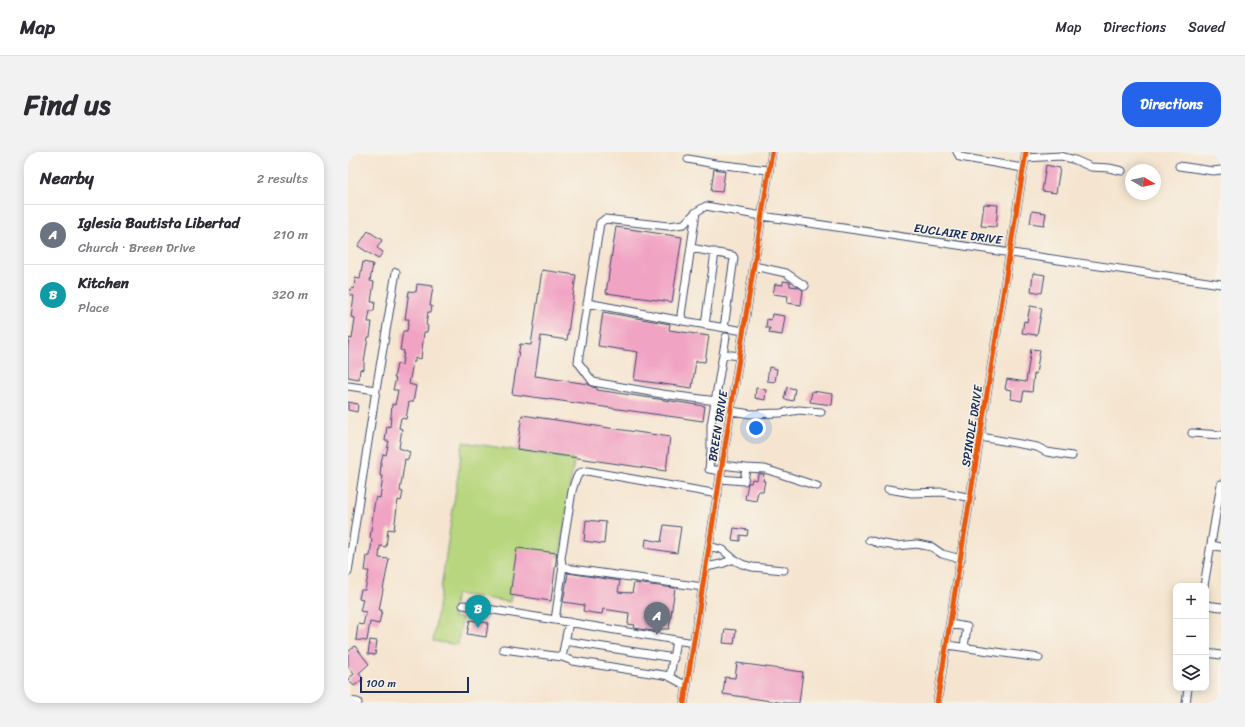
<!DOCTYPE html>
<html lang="en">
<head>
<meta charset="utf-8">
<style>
  :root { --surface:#fff; --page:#f2f2f3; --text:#2b2b33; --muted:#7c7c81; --line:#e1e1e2; --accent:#2563eb }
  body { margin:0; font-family:Sriracha,sans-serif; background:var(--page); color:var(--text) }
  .controls { position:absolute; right:12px; bottom:12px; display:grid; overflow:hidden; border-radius:8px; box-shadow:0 2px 10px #0003 }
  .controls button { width:36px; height:36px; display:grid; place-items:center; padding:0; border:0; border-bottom:1px solid var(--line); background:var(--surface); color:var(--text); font:20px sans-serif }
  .compass { position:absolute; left:777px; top:12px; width:36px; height:36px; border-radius:50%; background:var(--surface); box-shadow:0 2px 10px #0003; rotate:99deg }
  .scale { position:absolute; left:12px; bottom:10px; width:109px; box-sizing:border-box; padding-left:4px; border:2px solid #1b2f5e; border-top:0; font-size:11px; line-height:14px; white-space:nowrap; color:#1b2f5e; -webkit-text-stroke:3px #f7f3e8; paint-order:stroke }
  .you { position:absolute; left:408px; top:276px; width:14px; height:14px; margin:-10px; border:3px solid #fff; border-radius:50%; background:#1a73e8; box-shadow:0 0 0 6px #1a73e833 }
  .badge { display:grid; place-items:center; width:26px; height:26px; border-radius:50%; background:var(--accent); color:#fff; font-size:13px; font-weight:700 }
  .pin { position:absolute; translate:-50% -33px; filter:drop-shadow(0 1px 2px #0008) }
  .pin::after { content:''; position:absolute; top:21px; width:14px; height:12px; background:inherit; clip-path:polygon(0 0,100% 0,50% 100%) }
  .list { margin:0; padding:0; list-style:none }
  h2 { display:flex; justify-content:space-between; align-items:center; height:52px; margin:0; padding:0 16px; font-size:17px }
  h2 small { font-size:13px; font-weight:400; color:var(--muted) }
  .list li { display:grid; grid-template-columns:26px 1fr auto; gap:12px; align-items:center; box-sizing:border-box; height:60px; padding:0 16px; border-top:1px solid var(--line) }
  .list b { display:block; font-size:15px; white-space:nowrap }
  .list p { margin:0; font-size:13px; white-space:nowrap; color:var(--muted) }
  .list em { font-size:13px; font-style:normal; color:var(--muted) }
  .icon { flex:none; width:22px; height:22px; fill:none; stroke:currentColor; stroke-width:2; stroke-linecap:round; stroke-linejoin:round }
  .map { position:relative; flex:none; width:873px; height:551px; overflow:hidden; border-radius:16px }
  header { display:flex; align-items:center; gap:24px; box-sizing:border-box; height:56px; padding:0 20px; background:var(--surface); border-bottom:1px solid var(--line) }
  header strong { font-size:19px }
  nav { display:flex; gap:22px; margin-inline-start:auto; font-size:14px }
  .intro { display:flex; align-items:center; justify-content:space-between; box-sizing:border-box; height:96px; padding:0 24px }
  h1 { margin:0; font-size:28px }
  .button { padding:10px 18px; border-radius:16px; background:var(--accent); color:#fff; font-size:14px; font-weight:700 }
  main { display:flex; gap:24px; padding:0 24px }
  aside { flex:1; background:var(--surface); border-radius:16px; box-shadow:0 2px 10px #0003 }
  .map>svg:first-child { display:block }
  .green { fill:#b7d67d; stroke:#69826e }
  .building { fill:#f1a3c3 }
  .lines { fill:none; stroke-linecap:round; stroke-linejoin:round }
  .minor-casing { stroke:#3c4a6f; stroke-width:9 }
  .major-casing { stroke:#3c4a6f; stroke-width:11 }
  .minor { stroke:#fff; stroke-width:7 }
  .major { stroke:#fff; stroke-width:9 }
  .cycleway-casing { stroke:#f7f3e8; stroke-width:8 }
  .cycleway { stroke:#e8590c; stroke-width:5 }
  .labels { text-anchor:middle; stroke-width:3; stroke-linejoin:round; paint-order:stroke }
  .street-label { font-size:12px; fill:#1b2f5e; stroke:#f7f3e8 }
</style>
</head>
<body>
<header>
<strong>Map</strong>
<nav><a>Map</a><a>Directions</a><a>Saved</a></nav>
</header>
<div class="intro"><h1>Find us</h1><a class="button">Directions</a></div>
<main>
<aside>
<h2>Nearby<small>2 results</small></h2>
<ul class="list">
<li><span class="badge" style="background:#6b7280">A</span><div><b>Iglesia Bautista Libertad</b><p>Church · Breen Drive</p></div><em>210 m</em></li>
<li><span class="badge" style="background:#0f9aa8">B</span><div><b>Kitchen</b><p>Place</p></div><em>320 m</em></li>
</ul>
</aside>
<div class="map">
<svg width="873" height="551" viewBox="0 0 873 551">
  <rect width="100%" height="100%" fill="#f7f3e8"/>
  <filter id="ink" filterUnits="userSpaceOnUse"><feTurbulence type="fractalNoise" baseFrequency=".025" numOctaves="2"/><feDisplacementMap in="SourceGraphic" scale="8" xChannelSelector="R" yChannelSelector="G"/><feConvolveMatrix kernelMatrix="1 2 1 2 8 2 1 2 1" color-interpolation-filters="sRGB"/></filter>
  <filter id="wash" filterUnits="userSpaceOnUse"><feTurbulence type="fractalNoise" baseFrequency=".012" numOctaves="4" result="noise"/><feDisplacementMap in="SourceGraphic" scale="16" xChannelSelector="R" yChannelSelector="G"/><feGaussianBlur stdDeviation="0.9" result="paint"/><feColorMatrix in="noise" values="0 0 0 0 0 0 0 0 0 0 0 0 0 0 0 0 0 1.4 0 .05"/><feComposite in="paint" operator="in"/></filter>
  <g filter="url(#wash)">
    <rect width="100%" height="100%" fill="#f5e5d0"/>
    <path class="green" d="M115 290 226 307 212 405 170 399 162 450 108 442 104 465 114 466 110 493 85 489Z"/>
    <g id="blocks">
      <path class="building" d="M698 13 712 16 708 41 694 39Z
        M366 17 377 19 374 40 363 39Z
        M636 52 650 53 648 75 633 74Z
        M684 59 698 61 696 73 682 71Z
        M268 75 334 85 324 150 258 141Z
        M20 79 34 88 29 96 35 100 30 107 10 94Z
        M15 110 25 112 22 129 26 130 23 150H27L26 159H22L20 170H24L22 185H20L16 210V218L12 217 11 227 0 225V194L1 186 4 187 7 166 3 165 6 144 2 143 3 136 6 137 7 126 12 127Z
        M194 118 228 123 219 188 193 184 187 224 240 232 244 235 249 236V238L357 254 355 269 164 242 172 192 183 193Z
        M685 121 697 123 694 141 683 139Z
        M435 129 442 130V134L450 135 455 138 453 153 439 151 440 144 425 142 427 132 435 133Z
        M69 132 85 134 82 154H84L83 160H80L78 173 80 174 79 180H76L73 207 67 206V210H65L61 232 68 234 65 250H61L58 267 53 266 51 276 54 277 51 296 62 300 60 308 57 307 52 339 55 340 53 349 50 348 46 378 40 377 38 395 32 394 31 406 41 407 31 458H34L31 472 22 470 19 489 8 488 10 472 15 473 18 460 12 459 15 447 11 446 13 438H17L21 419H17L19 404H22L24 387 22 386 26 354 28 345 32 346 35 324H32L33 310 35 302 38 303 41 289H37L39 274 42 275 44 252 47 253 50 238H45L48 226H46L49 212 54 213 56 199 52 198 55 179H59L61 167H57L61 139 68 140Z
        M682 154 694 156 689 183 674 181 676 169 679 170Z
        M255 160 322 172 321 178 361 184 357 210 348 209 344 236 286 228 290 200 250 194Z
        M424 162 437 164 434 183 421 181 422 176H418L419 167 423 168Z
        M683 197 692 198 688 222H686L684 240 676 239 674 249 663 247 664 238 657 237 659 227 678 230Z
        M421 215 429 217 427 230 419 229Z
        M439 235 447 237 445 249 436 247Z
        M408 236 418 238 417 248 407 246Z
        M464 239 485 242 484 253 462 250Z
        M0 250 10 252 9 260 0 258Z
        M174 263 322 285 318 319 169 297Z
        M410 322H416L415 329H417L415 339H410L408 349 397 347 400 331H403L404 327 409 328Z
        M238 368 258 370 256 392 236 389Z
        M316 373 333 375 329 401 297 396 298 387 313 390Z
        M386 376 400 378 399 384 392 383V389L384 388Z
        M169 396 209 401 203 449 162 443Z
        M220 421 272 429 270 440 284 441 286 431 327 436 321 477H312L311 480 286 476 287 473 280 472 281 461 255 457 254 462 245 461 235 459 236 453 215 450Z
        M122 468 140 471 138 485 119 482Z
        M377 477 388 478 386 492 375 491Z
        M22 488 29 489 27 503 20 502Z
        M7 494 21 512 11 521 15 527 6 534 0 527 6 522 0 515V500Z
        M389 511 455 520 451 551H437L375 542 377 525 387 526Z"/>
    </g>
  </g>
  <g filter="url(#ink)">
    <use href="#blocks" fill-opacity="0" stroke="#3c4a6f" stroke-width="1"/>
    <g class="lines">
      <defs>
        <path id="minor" d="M609 0 612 5 675 16
          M677 6 713 4 727 8 743 15 761 16 774 19
          M340 7 367 12 421 18
          M831 14 865 19 873 18
          M348 60 333 163 335 169 396 179
          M343 96 385 104 386 106 376 176
          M406 114 438 121 457 134
          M239 151 335 169
          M357 173 367 100
          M375 202 392 204
          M0 234 28 238
          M384 251 314 242 245 230 230 210 252 71 257 67 320 74 336 72 348 60 358 54 414 64 873 132
          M383 259 403 262 433 261 451 258 473 260
          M844 281 873 283
          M633 285 689 295 699 300 724 304
          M398 316 417 317 469 334
          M373 319 361 317 363 298V273L378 185
          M372 327 396 329 398 316 374 313
          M540 337 564 341 595 340 623 346
          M521 388 530 391 548 394 569 392 584 395 594 402 613 407
          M863 393 873 395
          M361 394 375 398 388 409 394 412 404 415 436 418
          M358 415 373 412 386 407
          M0 420 28 238 48 120
          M856 434 873 332
          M355 435 224 417 214 414 213 406 224 339 227 329 231 321 239 319 370 342
          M115 453 207 468 215 414
          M858 453 873 455
          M207 468 346 491
          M602 472 619 475 616 495
          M328 488 322 525 339 534
          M217 489 326 506
          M599 493 691 506
          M155 497 214 505 225 509 322 524
          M858 501 873 503
          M214 505 221 470
          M336 551 424 0
          M589 551 678 0
          M838 551 840 536"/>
        <path id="major" d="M0 550 9 551"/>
      </defs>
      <use href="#minor" class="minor-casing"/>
      <use href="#major" class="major-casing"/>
      <use href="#minor" class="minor"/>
      <use href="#major" class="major"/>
      <defs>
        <path id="cycleway" d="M336 551 424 0
          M589 551 678 0"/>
      </defs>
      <use href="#cycleway" class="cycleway-casing"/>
      <use href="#cycleway" class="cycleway"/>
    </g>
  </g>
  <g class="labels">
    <g class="street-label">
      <text transform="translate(610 82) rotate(8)" y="4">EUCLAIRE DRIVE</text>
      <text transform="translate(370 274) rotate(-81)" y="4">BREEN DRIVE</text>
      <text transform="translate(624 274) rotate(-81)" y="4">SPINDLE DRIVE</text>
    </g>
  </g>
</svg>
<div class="controls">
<button>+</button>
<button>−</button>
<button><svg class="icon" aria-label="layers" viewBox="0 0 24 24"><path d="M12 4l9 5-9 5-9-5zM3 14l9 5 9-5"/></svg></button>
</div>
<svg class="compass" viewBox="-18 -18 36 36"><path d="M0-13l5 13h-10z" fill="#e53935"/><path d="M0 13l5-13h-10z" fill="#7c7c81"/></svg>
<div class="scale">100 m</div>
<div class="you"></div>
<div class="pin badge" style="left:309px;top:483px;background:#6b7280">A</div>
<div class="pin badge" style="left:130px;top:476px;background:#0f9aa8">B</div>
</div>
</main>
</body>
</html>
